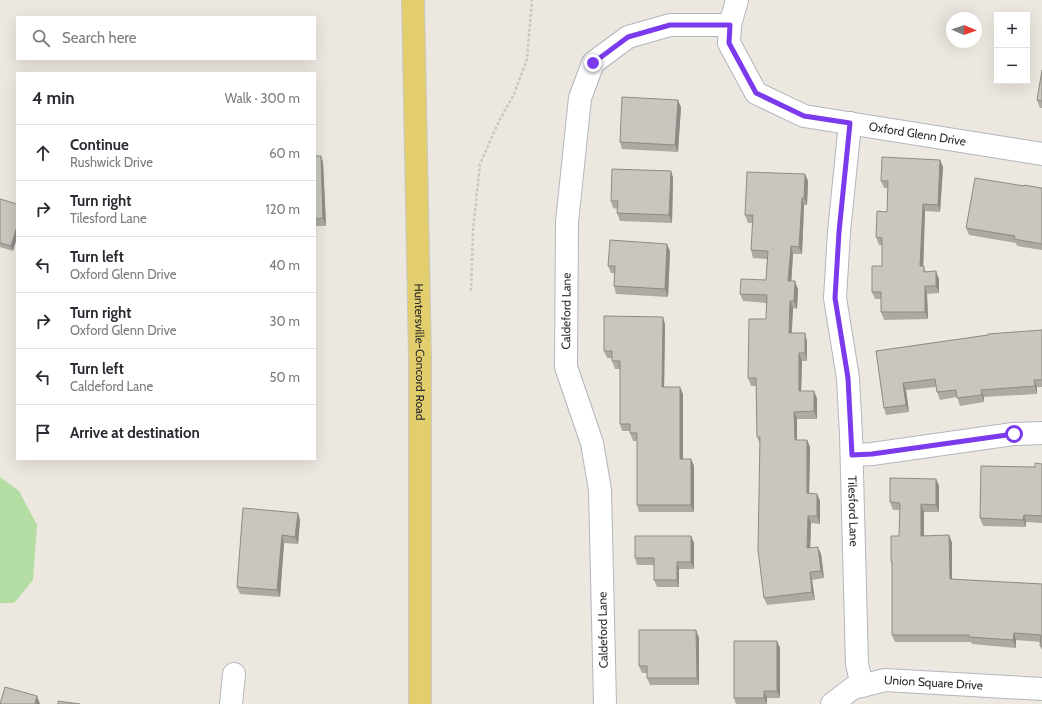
<!DOCTYPE html>
<html lang="en">
<head>
<meta charset="utf-8">
<style>
  :root { --surface:#fff; --page:#f2f2f3; --text:#2b2b33; --muted:#7c7c81; --line:#e1e1e2 }
  body { margin:0; font-family:Cabin,sans-serif; background:var(--page); color:var(--text) }
  .controls { position:absolute; right:12px; top:12px; display:grid; overflow:hidden; border-radius:0px; box-shadow:0 4px 16px #0002 }
  .controls button { width:36px; height:36px; display:grid; place-items:center; padding:0; border:0; border-bottom:1px solid var(--line); background:var(--surface); color:var(--text); font:20px sans-serif }
  .compass { position:absolute; left:946px; top:12px; width:36px; height:36px; border-radius:50%; background:var(--surface); box-shadow:0 4px 16px #0002; rotate:92deg }
  .stop { position:absolute; width:12px; height:12px; margin:-9px; border:3px solid #7c3aed; border-radius:50%; background:#fff }
  .stop.end { background:#7c3aed; border-color:#fff; box-shadow:0 1px 4px #0008 }
  .list { margin:0; padding:0; list-style:none }
  h2 { display:flex; justify-content:space-between; align-items:center; height:52px; margin:0; padding:0 16px; font-size:17px }
  h2 small { font-size:13px; font-weight:400; color:var(--muted) }
  .list li { display:grid; grid-template-columns:26px 1fr auto; gap:12px; align-items:center; box-sizing:border-box; height:56px; padding:0 16px; border-top:1px solid var(--line) }
  .list b { display:block; font-size:15px; white-space:nowrap }
  .list p { margin:0; font-size:13px; white-space:nowrap; color:var(--muted) }
  .list em { font-size:13px; font-style:normal; color:var(--muted) }
  .icon { flex:none; width:22px; height:22px; fill:none; stroke:currentColor; stroke-width:2; stroke-linecap:round; stroke-linejoin:round }
  .map { position:relative; flex:none; width:1042px; height:704px; overflow:hidden }
  .search { position:absolute; background:var(--surface); box-shadow:0 4px 16px #0002; left:16px; top:16px; width:300px; height:44px; display:flex; align-items:center; gap:10px; box-sizing:border-box; padding:0 14px; border-radius:0px; color:var(--muted); font-size:15px }
  .panel { position:absolute; background:var(--surface); box-shadow:0 4px 16px #0002; left:16px; top:72px; width:300px; height:388px; border-radius:0px }
  .map>svg:first-child { display:block }
  .green { fill:#b3dda3 }
  .lines { fill:none; stroke-linecap:round; stroke-linejoin:round }
  .minor-casing { stroke:#b4b5be; stroke-width:24 }
  .major-casing { stroke:#c8c8c8; stroke-width:24 }
  .path { stroke:#c8c8c8; stroke-width:2.5; stroke-dasharray:3 2; stroke-linecap:butt }
  .minor { stroke:#fff; stroke-width:22 }
  .major { stroke:#e3ce6e; stroke-width:22 }
  .wall { fill:#acaaa3 }
  .shaded-wall { fill:#8c8b85 }
  .building { fill:#c8c6be; stroke:#8c8b85 }
  .route { stroke:#7c3aed; stroke-width:5 }
  .labels { text-anchor:middle; stroke-width:4; stroke-linejoin:round; paint-order:stroke }
  .street-label { font-size:12px; fill:#2c2c2c; stroke:#fff }
</style>
</head>
<body>
<div class="map">
<svg width="1042" height="704" viewBox="0 0 1042 704">
  <rect width="100%" height="100%" fill="#ece8e0"/>
  <path class="green" d="M0 477 19 491 37 525 33 580 14 603H0Z"/>
  <g class="lines">
    <defs>
      <g id="minor">
        <path id="s1" d="M737 0 730 25 729 43 756 93 804 116 1042 154"/>
        <path id="s2" d="M850 123 839 232 835 298 848 378 851 435 857 664 862 686"/>
        <path d="M852 455 872 454 1013 434 1042 433"/>
        <path d="M231 704 234 674"/>
        <path id="s3" d="M605 704 600 490 592 443 566 367 567 222 580 98 593 63 628 37 670 25H730"/>
        <path id="s4" d="M832 704 853 688 885 680 1042 689"/>
      </g>
      <g id="major">
        <path id="s5" d="M413 0 420 358V704"/>
      </g>
    </defs>
    <use href="#minor" class="minor-casing"/>
    <use href="#major" class="major-casing"/>
    <path class="path" d="M471 291 473 230 480 164 499 121 514 94 527 59 532 0"/>
    <use href="#minor" class="minor"/>
    <use href="#major" class="major"/>
  </g>
  <path class="wall" d="M1042 70V108H1040L1037 100Z
    M681 107 678 152 622 149 620 142Z
    M315 156H321L323 163 326 226H315Z
    M940 160 943 167 940 212 925 211 923 266 926 272 939 279V293L927 294 928 319 884 320 881 312V299H875L872 292 882 266V245H879L876 237 887 212 888 188H884L881 181Z
    M671 171 673 178 672 223 620 221 617 213 618 209 613 208 611 201Z
    M808 181 807 205H804L802 254H793L791 281 798 289 797 309 793 308 792 333 807 341V361H802L801 391 817 398V419H797V440H807L810 447 809 493 817 494 820 501V524L811 523 810 548 821 554 824 578 812 580 815 600 767 605 764 598 760 444 757 437 756 386H751L748 378 766 319V303L743 301 740 294 766 280 767 259 753 258 751 250 753 223H748L745 215Z
    M1042 188V250L1017 246 1016 243 969 235 966 228Z
    M0 199 13 251 0 247Z
    M670 251 668 297 616 294 614 286 615 273H611L608 266Z
    M665 324 664 387 683 394V459H691L694 466V512H639L637 505V441H633L630 433V431H622L620 424V369H615L612 361V358H607L604 351Z
    M1042 330V387H1037V394L984 397V402L960 406 957 397 940 400 937 392 936 387 906 390 909 412 886 415 884 408 876 351Z
    M1042 464V523L1026 522V527L983 526 980 518 1035 467Z
    M936 479 939 486V512H924V536L949 535 952 543V579L1042 584V650L1040 646 1041 642 1016 640V648L972 644 971 642H895L892 635V566L891 561 899 536 900 510H893L890 502Z
    M243 508 300 520 298 544 284 543 280 597 240 594 237 587Z
    M691 536 694 543V569H679V587H657L654 580V565H637L635 558Z
    M696 630 699 638V685H650L647 678V673H642L639 666Z
    M777 641 780 648V698H767V704H736L734 698Z"/>
  <path class="shaded-wall" d="M678 100 681 107 678 152 675 145Z
    M321 156 323 163 326 226 323 218Z
    M940 160 943 167 940 212 938 205Z
    M671 171 673 178 672 223 669 215Z
    M805 174 808 181 807 205 804 198Z
    M802 198 804 205 802 254 799 247Z
    M923 204 925 211 923 273 920 266Z
    M17 226V238L13 251 11 246Z
    M667 244 670 251 668 297 665 289Z
    M791 246 793 254 791 288 788 281Z
    M936 271 939 279V293L936 286Z
    M795 281 798 289 797 309 794 301Z
    M925 286 927 294 928 319 925 312Z
    M790 301 793 308 791 340 789 333Z
    M663 317 665 324 664 394 662 387Z
    M805 333 807 341V361L805 353Z
    M799 353 802 361 801 398 799 391Z
    M1034 380 1037 387V394L1035 386Z
    M903 383 906 390 909 412 906 405Z
    M680 387 683 394V466L680 459Z
    M981 390 984 397V402L982 395Z
    M814 391 817 398V419L814 411Z
    M794 412 797 419V447L795 440Z
    M807 440 810 447 809 501 807 493Z
    M691 459 694 466V512L691 505Z
    M936 479 939 486V512L936 505Z
    M817 494 820 501V524L817 516Z
    M921 504 924 512V543L921 536Z
    M298 513 300 520 298 544 295 537Z
    M1024 515 1026 522V527L1023 520Z
    M808 516 811 523 810 555 807 548Z
    M282 535 284 543 280 597 277 590Z
    M949 535 952 543V586L950 579Z
    M691 536 694 543V569L691 562Z
    M818 547 821 554 824 578 821 571Z
    M677 562 679 569V587L677 580Z
    M810 572 812 580 815 600 812 592Z
    M696 630 699 638V685L697 678Z
    M1014 633 1016 640V648L1013 640Z
    M777 641 780 648V698L777 691Z
    M764 691 767 698V704L764 698Z
    M37 696 40 704H35Z"/>
  <path class="building" d="M1042 70V101L1037 100Z
    M622 97 678 100 675 145 620 142Z
    M315 156H321L323 218 315 219Z
    M882 157 940 160 938 205 923 204 920 266H924V272L936 271V286H925V312H881V292H872V266H882V238L876 237 877 211 887 212 888 181H881Z
    M612 169 671 171 669 215 617 213 618 201H611Z
    M747 172 805 174 804 198H802L799 247 791 246 788 281H795L794 301H790L789 333H805V353H799V391H814V411L794 412 795 440H807V493L817 494V516H808L807 548 818 547 821 571 810 572 812 592 764 598 758 550 760 437H757L756 378H748L749 319H766L767 295 740 294 741 279 766 280 768 251 751 250 753 215H745Z
    M975 178 1024 186V185L1042 188V244L1014 239 1015 236 966 228Z
    M0 199 17 204V226L11 246 0 243Z
    M610 240 667 244 665 289 614 286 615 266H608Z
    M604 316 663 317 662 387H680V459H691V505H637V433H630V424H620V361H612V351H604Z
    M1042 330V380H1034L1035 386 981 390 982 395 957 398 956 390 937 392 935 379 903 383 906 405 884 408 876 351 988 335V334Z
    M1035 463 1042 464V516L1024 515 1023 520 980 518 981 466 1035 467Z
    M890 478 936 479V505L921 504V536L949 535 950 579 1042 584V646H1040L1041 635 1014 633 1013 640 969 637V635H892V561H891V536H899L900 503 890 502Z
    M243 508 298 513 295 537 282 535 277 590 237 587Z
    M635 536H691V562H677V580H654V558H635Z
    M639 630H696L697 678H647V666H639Z
    M734 641H777V691H764V698H734Z
    M5 687 37 696 35 704H0Z
    M58 701 80 704H58Z"/>
  <g class="lines">
    <path class="route" d="M593 63 628 37 670 25H730L729 43 756 93 804 116 850 123 839 232 835 298 848 378 852 455 872 454 1014 434"/>
  </g>
  <g class="labels">
    <g class="street-label">
      <text dy="4" stroke="none"><textPath href="#s1" startOffset="269">Oxford Glenn Drive</textPath></text>
      <text dy="4" stroke="none"><textPath href="#s3" startOffset="398">Caldeford Lane</textPath></text>
      <text dy="4" stroke="none"><textPath href="#s5" startOffset="352">Huntersville-Concord Road</textPath></text>
      <text dy="4" stroke="none"><textPath href="#s2" startOffset="390">Tilesford Lane</textPath></text>
      <text transform="translate(603 630) rotate(-91)" y="4">Caldeford Lane</text>
      <text dy="4" stroke="none"><textPath href="#s4" startOffset="108">Union Square Drive</textPath></text>
    </g>
  </g>
</svg>
<div class="controls">
<button>+</button>
<button>−</button>
</div>
<svg class="compass" viewBox="-18 -18 36 36"><path d="M0-13l5 13h-10z" fill="#e53935"/><path d="M0 13l5-13h-10z" fill="#7c7c81"/></svg>
<div class="stop" style="left:1014px;top:434px"></div>
<div class="stop end" style="left:593px;top:63px"></div>
<div class="search"><svg class="icon" aria-label="search" viewBox="0 0 24 24"><circle cx="10" cy="10" r="6"/><path d="M15 15l6 6"/></svg>Search here</div>
<section class="panel">
<h2>4 min<small>Walk · 300 m</small></h2>
<ul class="list">
<li><svg class="icon" aria-label="ahead" viewBox="0 0 24 24"><path d="M12 20V5M6 11l6-6 6 6"/></svg><div><b>Continue</b><p>Rushwick Drive</p></div><em>60 m</em></li>
<li><svg class="icon" aria-label="right" viewBox="0 0 24 24"><path d="M7 20v-9h11M14 6l5 5-5 5"/></svg><div><b>Turn right</b><p>Tilesford Lane</p></div><em>120 m</em></li>
<li><svg class="icon" aria-label="left" viewBox="0 0 24 24"><path d="M17 20v-9H6M10 6l-5 5 5 5"/></svg><div><b>Turn left</b><p>Oxford Glenn Drive</p></div><em>40 m</em></li>
<li><svg class="icon" aria-label="right" viewBox="0 0 24 24"><path d="M7 20v-9h11M14 6l5 5-5 5"/></svg><div><b>Turn right</b><p>Oxford Glenn Drive</p></div><em>30 m</em></li>
<li><svg class="icon" aria-label="left" viewBox="0 0 24 24"><path d="M17 20v-9H6M10 6l-5 5 5 5"/></svg><div><b>Turn left</b><p>Caldeford Lane</p></div><em>50 m</em></li>
<li><svg class="icon" aria-label="arrive" viewBox="0 0 24 24"><path d="M6 21V4h12l-3 4 3 4H6"/></svg><div><b>Arrive at destination</b></div></li>
</ul>
</section>
</div>
</body>
</html>
